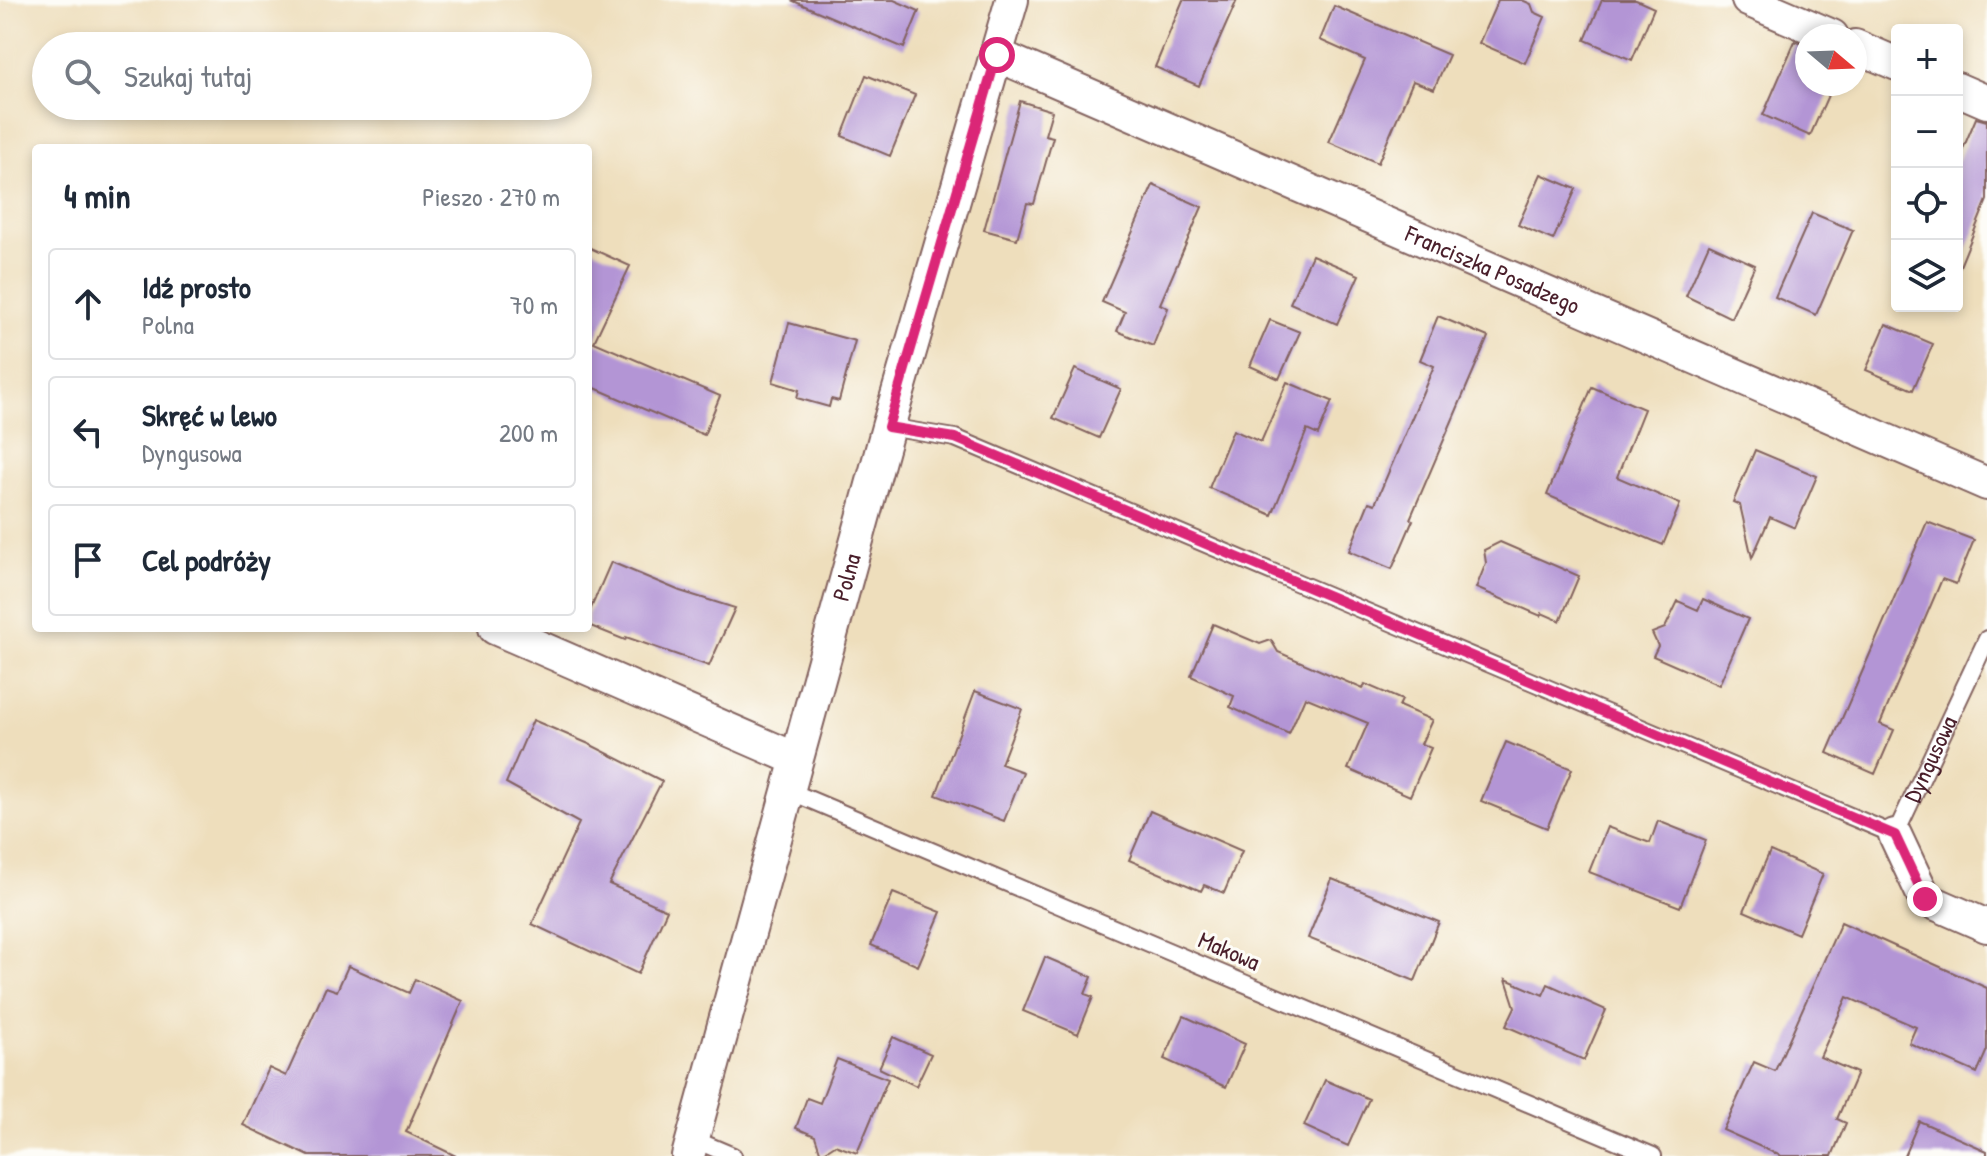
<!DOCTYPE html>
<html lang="pl">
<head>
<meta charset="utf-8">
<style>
  :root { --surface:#fff; --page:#f2f2f3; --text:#1f2937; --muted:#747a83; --line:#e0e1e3 }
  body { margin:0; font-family:"Patrick Hand",sans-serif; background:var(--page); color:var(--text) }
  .controls { position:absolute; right:24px; top:24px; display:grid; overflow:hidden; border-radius:8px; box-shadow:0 4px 12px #0003 }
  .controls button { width:72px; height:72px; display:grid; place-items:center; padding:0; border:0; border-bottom:2px solid var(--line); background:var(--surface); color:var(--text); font:40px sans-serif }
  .compass { position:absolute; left:1795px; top:24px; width:72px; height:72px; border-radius:50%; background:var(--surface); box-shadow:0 4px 12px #0003; rotate:109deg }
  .stop { position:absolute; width:24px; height:24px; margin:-18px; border:6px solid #db2777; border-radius:50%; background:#fff }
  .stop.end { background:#db2777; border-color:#fff; box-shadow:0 2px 8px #0008 }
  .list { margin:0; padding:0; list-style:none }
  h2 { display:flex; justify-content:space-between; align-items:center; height:104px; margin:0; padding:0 32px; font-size:34px }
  h2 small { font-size:26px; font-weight:400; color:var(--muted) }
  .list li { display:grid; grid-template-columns:52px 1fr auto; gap:24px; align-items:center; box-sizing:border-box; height:112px; margin:0 16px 16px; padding:0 16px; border:2px solid var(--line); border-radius:8px }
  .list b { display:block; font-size:30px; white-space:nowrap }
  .list p { margin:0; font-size:26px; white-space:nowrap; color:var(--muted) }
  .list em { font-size:26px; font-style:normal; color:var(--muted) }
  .icon { flex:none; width:44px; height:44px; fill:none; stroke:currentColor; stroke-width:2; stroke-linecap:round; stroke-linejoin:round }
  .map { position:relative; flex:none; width:1987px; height:1156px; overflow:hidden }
  .search { position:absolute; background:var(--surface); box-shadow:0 4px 12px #0003; left:32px; top:32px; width:560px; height:88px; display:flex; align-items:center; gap:20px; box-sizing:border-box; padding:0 28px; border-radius:44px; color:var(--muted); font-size:30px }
  .panel { position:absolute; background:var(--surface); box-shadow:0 4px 12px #0003; left:32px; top:144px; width:560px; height:488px; border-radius:8px }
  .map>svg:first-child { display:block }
  .building { fill:#b395d5 }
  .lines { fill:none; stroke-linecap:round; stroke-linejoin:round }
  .lane-casing { stroke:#83625e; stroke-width:20 }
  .street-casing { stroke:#83625e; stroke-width:36 }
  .lane { stroke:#fff; stroke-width:16 }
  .street { stroke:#fff; stroke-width:32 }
  .route { stroke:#db2777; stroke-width:10 }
  .labels { text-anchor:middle; stroke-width:6; stroke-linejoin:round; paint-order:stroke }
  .street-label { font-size:24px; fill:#4a1f2b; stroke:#fdfcf7 }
</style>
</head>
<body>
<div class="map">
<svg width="1987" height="1156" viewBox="0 0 1987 1156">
  <rect width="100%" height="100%" fill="#fdfcf7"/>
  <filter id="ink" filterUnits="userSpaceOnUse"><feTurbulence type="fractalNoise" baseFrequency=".0125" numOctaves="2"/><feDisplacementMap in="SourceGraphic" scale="16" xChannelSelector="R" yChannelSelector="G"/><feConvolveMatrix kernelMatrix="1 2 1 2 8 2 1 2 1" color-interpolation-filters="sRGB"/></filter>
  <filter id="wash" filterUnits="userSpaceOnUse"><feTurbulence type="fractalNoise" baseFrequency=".006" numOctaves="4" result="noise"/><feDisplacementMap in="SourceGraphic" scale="32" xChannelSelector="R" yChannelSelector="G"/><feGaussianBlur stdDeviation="1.8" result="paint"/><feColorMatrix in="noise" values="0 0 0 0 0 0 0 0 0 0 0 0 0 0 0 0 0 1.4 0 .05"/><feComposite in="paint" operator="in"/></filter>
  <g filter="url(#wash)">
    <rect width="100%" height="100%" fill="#eedebc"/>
    <g id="blocks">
      <path class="building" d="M791 0H894L919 11 904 48Z
        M1183 0H1237L1199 86 1155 67Z
        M1498 0H1522L1531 4 1534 12 1545 17 1525 63 1479 43Z
        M1602 0H1636L1654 8 1632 60 1585 40Z
        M1334 6 1449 55 1434 89 1413 81 1378 163 1329 142 1365 60 1320 40Z
        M1795 41 1807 46V84H1833L1810 136 1763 115Z
        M866 75 915 95 890 156 842 136Z
        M1020 101 1052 111 1045 135 1053 137 1034 204 1027 203 1017 239 984 230Z
        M1976 118 1987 121V200L1958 271 1957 163Z
        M1541 174 1576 189 1553 240 1518 225Z
        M1153 185 1202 207 1160 304 1168 308 1153 346 1117 331 1125 312 1102 302Z
        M1812 213 1853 230 1816 315 1775 297Z
        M1709 244 1755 265 1731 318 1686 296Z
        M588 247 630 266 594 342 720 396 704 435 588 385Z
        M1312 255 1359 275 1337 324 1290 303Z
        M1438 316 1488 337 1410 519 1413 520 1392 569 1349 551 1369 502 1375 504 1434 366 1420 360Z
        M1270 320 1300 332 1279 379 1250 366Z
        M789 323 855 341 839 401 831 399 829 407 797 398 799 390 773 382Z
        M1886 324 1933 344 1913 390 1866 370Z
        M1075 369 1121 389 1099 438 1053 418Z
        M1287 382 1332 401 1318 435 1307 430 1272 515 1209 488 1233 430 1261 442Z
        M1592 387 1644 409 1617 477 1680 504 1663 545 1547 495Z
        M1755 450 1817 476 1795 528 1770 517 1752 558 1740 505 1733 502Z
        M1927 522 1974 540 1956 584 1942 579 1880 724 1894 730 1875 774 1827 753Z
        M1500 542 1579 576 1560 621 1542 613 1541 616 1476 588 1486 563 1484 550Z
        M611 562 680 591 735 608 709 666 626 637 625 640 588 625V615Z
        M1703 599 1748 619 1719 685 1653 656 1658 646 1652 633 1665 628 1678 601 1698 610Z
        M1213 624 1260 644 1271 640 1278 652 1363 689 1365 684 1402 700 1399 706 1432 720 1421 744 1431 748 1410 796 1348 769 1368 723 1305 697 1289 734 1230 707 1234 696 1191 676Z
        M975 691 1022 709 1001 764 1023 772 1004 821 936 795Z
        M533 720 589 744 662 781 609 884 667 910 638 974 532 924 579 823 506 783Z
        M1506 742 1572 769 1547 828 1481 801Z
        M1150 811 1242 851 1224 893 1204 885 1201 891 1129 860Z
        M1658 821 1706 840 1680 907 1589 872 1607 827 1650 843Z
        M1770 851 1823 874 1798 934 1744 911Z
        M1332 879 1439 922 1415 981 1308 938Z
        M893 893 941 912 918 966 871 945Z
        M1841 922 1987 988V1050L1977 1073 1909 1043 1916 1027 1847 997 1820 1057 1857 1073 1837 1119 1846 1123 1832 1156H1781L1723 1130 1754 1062 1775 1071Z
        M1045 957 1092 977 1085 994 1093 997 1078 1034 1023 1011Z
        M348 966 409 993 415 979 463 1001 406 1132 456 1156H309L243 1125 269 1068 286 1076 326 987 337 991Z
        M1506 979 1543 995 1548 984 1606 1010 1584 1060 1506 1026 1515 1007Z
        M1184 1016 1245 1044 1226 1087 1164 1059Z
        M893 1037 931 1054 916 1086 879 1068Z
        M837 1059 888 1079 857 1153 835 1145 821 1154 815 1136 796 1128 807 1098 820 1103Z
        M1325 1080 1369 1099 1348 1146 1304 1126Z
        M1919 1121 1987 1151V1156H1904Z"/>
    </g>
  </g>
  <g filter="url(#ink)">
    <use href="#blocks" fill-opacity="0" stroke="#83625e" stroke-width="2"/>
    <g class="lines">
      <defs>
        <g id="lane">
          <path id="s1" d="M888 427 955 438 1895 835 1987 639"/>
          <path d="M787 790 1653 1156"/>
          <path d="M693 1139 733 1156"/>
        </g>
        <g id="street">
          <path d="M1748 0 1832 36"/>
          <path d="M1855 46 1897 64"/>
          <path id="s2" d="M997 55 1987 484"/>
          <path d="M1957 89 1987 102"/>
          <path d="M495 628 796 759"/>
          <path d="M1895 835 1925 899 1987 926"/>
          <path id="s3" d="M688 1156 888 427 1012 0"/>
        </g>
      </defs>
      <use href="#lane" class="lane-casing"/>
      <use href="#street" class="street-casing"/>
      <use href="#lane" class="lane"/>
      <use href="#street" class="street"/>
    </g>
  </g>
  <g class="lines" filter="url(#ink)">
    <path class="route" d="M997 55 888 427 955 438 1895 835 1925 899"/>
  </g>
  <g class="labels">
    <g class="street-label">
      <text dy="8" stroke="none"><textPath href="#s2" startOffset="540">Franciszka Posadzego</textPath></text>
      <text dy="8" stroke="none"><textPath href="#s3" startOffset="600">Polna</textPath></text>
      <text dy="8" stroke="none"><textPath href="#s1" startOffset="1172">Dyngusowa</textPath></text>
      <text transform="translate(1229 951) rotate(23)" y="8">Makowa</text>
    </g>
  </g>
</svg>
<div class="controls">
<button>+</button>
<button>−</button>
<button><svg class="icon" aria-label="locate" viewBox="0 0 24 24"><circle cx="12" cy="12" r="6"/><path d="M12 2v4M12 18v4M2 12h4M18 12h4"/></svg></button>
<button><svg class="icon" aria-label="layers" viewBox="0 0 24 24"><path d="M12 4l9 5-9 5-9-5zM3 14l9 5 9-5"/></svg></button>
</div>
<svg class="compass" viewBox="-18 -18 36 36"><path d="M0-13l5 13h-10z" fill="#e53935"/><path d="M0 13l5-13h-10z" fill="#747a83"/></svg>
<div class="stop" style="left:997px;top:55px"></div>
<div class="stop end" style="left:1925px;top:899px"></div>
<div class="search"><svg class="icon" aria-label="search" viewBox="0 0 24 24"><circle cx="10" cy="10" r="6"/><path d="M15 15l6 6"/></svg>Szukaj tutaj</div>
<section class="panel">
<h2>4 min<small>Pieszo · 270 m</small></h2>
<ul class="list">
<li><svg class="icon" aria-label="ahead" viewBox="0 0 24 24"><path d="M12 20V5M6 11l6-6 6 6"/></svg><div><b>Idź prosto</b><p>Polna</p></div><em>70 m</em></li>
<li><svg class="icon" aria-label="left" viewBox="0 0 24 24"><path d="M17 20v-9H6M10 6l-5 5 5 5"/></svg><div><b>Skręć w lewo</b><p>Dyngusowa</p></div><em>200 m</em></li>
<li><svg class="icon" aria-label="arrive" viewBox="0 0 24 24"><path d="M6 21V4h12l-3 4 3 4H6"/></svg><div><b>Cel podróży</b></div></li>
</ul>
</section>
</div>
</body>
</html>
